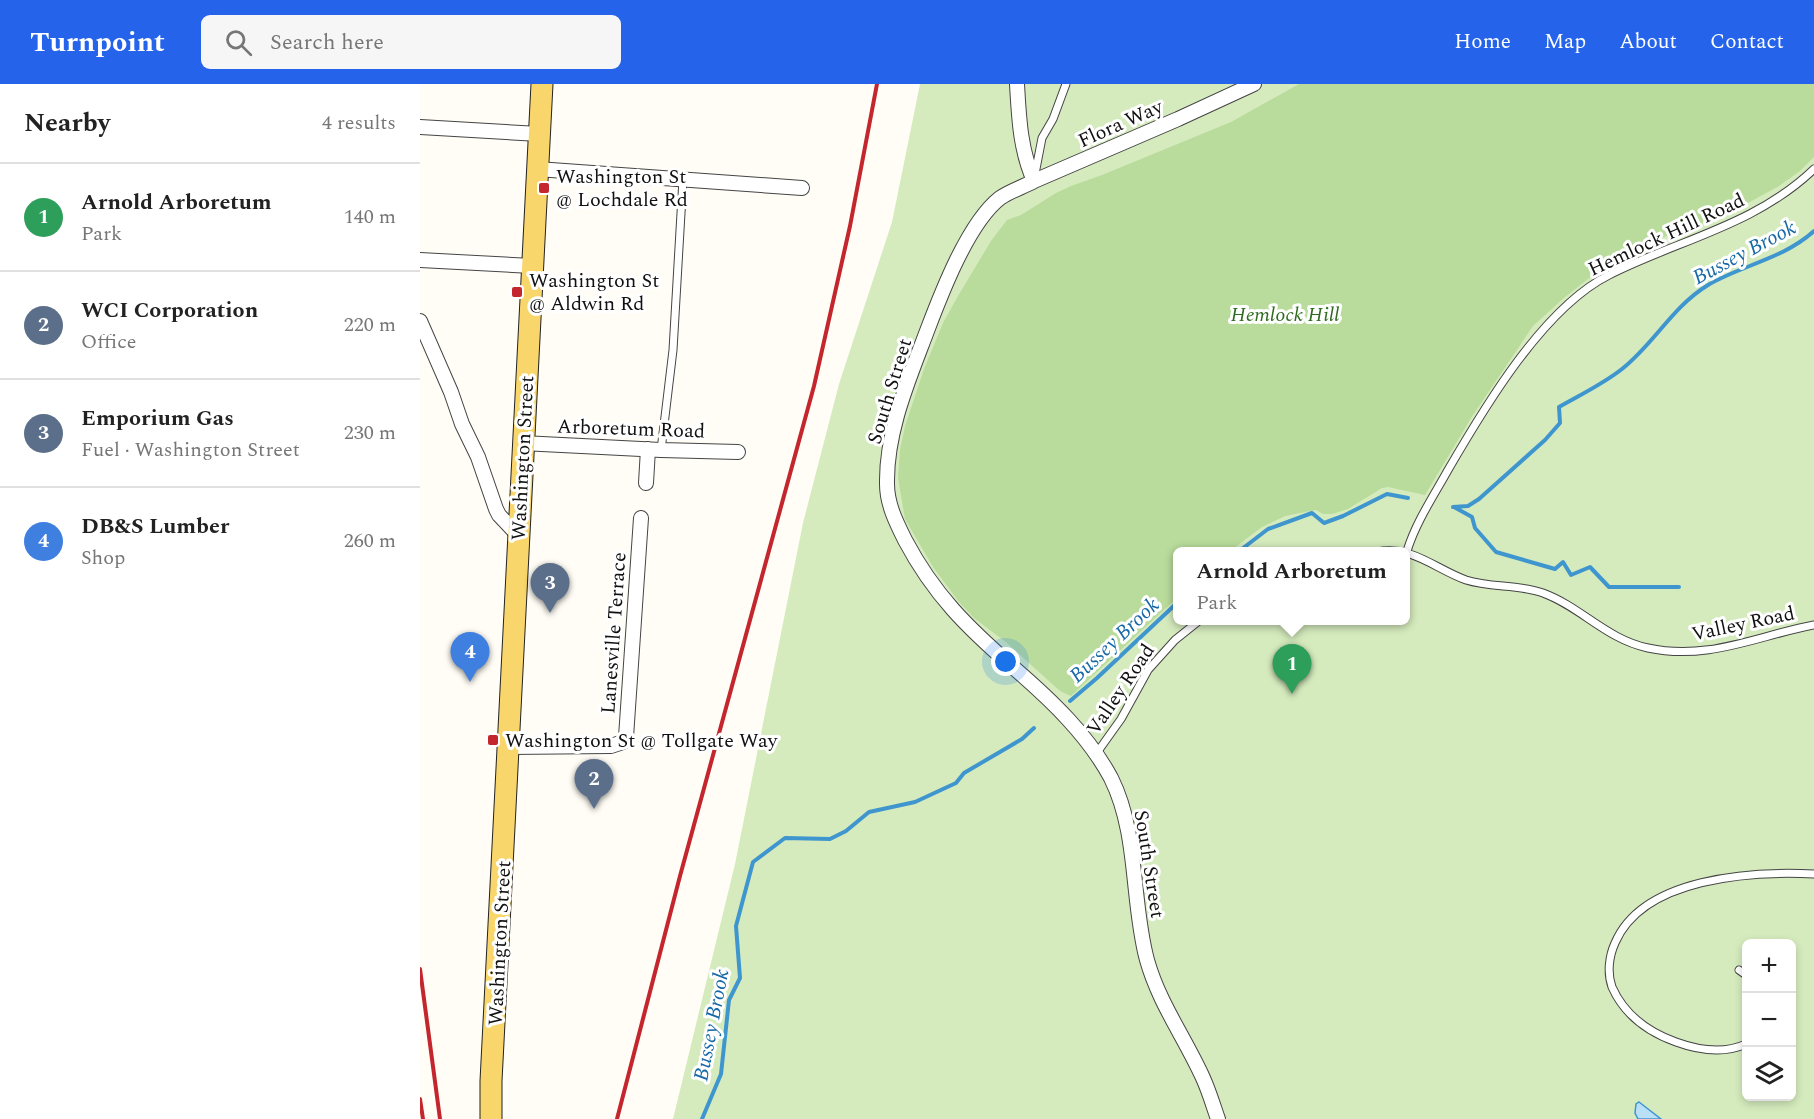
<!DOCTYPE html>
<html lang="en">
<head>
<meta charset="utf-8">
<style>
  :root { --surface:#fff; --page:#f6f6f6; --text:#222; --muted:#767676; --line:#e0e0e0; --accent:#2563eb }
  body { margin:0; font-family:Spectral,serif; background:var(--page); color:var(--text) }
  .controls { position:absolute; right:18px; bottom:18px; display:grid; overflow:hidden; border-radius:9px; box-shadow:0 3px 9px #0003 }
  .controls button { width:54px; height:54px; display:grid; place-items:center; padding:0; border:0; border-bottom:2px solid var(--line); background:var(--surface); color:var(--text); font:30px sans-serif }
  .you { position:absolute; left:586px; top:578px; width:21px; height:21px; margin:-15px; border:4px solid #fff; border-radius:50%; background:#1a73e8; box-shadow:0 0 0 9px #1a73e833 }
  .badge { display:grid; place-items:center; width:39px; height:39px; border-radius:50%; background:var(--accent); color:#fff; font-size:20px; font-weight:700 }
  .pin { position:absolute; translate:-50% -50px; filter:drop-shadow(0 2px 3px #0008) }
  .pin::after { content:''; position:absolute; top:32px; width:21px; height:18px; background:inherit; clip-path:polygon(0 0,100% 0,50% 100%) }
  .popup { position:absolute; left:753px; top:463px; width:237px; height:78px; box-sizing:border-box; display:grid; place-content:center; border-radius:9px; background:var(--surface); filter:drop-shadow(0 2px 4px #0005); font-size:20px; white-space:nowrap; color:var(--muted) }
  .popup b { font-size:22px; color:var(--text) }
  .popup::after { content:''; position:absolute; left:50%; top:100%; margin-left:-12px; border:12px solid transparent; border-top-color:var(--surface) }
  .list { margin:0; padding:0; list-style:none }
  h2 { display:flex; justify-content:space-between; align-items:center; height:78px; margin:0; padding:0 24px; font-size:26px }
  h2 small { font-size:20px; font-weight:400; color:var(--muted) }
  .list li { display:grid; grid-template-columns:39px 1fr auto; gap:18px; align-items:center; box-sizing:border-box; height:108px; padding:0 24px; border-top:2px solid var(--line) }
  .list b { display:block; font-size:22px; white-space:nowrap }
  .list p { margin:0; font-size:20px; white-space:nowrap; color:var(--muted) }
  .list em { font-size:20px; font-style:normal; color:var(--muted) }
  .icon { flex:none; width:33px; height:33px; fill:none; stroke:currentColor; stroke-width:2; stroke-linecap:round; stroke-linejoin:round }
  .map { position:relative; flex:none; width:1394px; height:1035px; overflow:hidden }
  header { display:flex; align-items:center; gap:36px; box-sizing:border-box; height:84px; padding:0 30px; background:var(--accent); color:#fff }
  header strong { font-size:28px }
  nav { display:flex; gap:33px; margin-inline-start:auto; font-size:21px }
  .search { width:420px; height:54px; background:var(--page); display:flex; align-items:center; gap:15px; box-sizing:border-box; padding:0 21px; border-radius:9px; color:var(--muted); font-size:22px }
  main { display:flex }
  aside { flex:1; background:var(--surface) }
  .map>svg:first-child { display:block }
  .green { fill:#d5ebbd; fill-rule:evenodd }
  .forest { fill:#b9dc9c }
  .water { fill:#b9e0f7; stroke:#3f96cf; stroke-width:1.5 }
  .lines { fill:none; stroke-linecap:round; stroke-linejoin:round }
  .stream { stroke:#3f96cf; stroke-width:4 }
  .service-casing { stroke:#444; stroke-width:9 }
  .minor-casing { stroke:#444; stroke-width:16 }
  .primary-casing { stroke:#222; stroke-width:23 }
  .service { stroke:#fff; stroke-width:7 }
  .minor { stroke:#fff; stroke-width:14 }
  .primary { stroke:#f9d66b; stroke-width:21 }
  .rail { stroke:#c4262e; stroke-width:4 }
  .poi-dot { fill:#c4262e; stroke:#fff; stroke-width:2 }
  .labels { text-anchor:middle; stroke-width:6; stroke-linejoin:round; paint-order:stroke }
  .street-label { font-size:20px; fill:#111; stroke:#fff }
  .poi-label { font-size:20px; fill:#111; stroke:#fff; text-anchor:start }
  .park-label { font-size:20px; font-style:italic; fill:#2f6b1f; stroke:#fff }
  .water-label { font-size:21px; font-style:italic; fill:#1768a6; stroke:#fff }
</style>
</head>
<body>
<header>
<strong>Turnpoint</strong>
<div class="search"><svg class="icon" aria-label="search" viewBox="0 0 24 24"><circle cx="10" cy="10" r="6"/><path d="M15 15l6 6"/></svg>Search here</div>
<nav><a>Home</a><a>Map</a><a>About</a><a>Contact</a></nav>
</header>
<main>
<aside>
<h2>Nearby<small>4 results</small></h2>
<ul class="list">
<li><span class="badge" style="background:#2e9e5b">1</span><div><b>Arnold Arboretum</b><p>Park</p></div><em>140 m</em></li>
<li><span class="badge" style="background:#5c6f8a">2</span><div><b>WCI Corporation</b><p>Office</p></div><em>220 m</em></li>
<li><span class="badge" style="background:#5c6f8a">3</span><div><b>Emporium Gas</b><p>Fuel · Washington Street</p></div><em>230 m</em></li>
<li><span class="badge" style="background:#3f7fe0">4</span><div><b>DB&amp;S Lumber</b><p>Shop</p></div><em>260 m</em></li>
</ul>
</aside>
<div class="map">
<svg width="1394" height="1035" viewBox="0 0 1394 1035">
  <rect width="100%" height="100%" fill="#fffdf5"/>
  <path class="green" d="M500 0H1394V1035H253L315 780 383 439 419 300 472 138ZM758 468H986V536H758ZM1326 860H1372V1012H1326Z"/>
  <path class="forest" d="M879 0H1394V73L1380 87 1359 102 1317 125 1274 145 1224 158 1186 181 1145 213 1113 242 1053 331 1005 411 968 403 962 404 928 425 912 430H903L896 426 865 432 842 443 810 467 758 468V513L651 612 640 607 620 589 587 559 554 534 539 518 513 483 485 435 478 394 480 366 485 342 504 285 523 239 538 212 571 157 587 136 601 131 636 109 651 102 682 91 811 38Z"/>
  <path class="water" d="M1219 1018 1241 1035H1218L1215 1029 1216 1020Z"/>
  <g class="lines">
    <path class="stream" d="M1033 423 1048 422 1059 415 1125 356 1140 339 1139 323C1160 311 1183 300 1202 285 1234 260 1252 223 1288 201 1322 181 1363 175 1394 147
      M1034 423 1052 433 1055 444 1076 468 1135 485 1143 478 1151 491 1170 483 1189 503H1259
      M818 468 848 445 892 429 904 439 923 432 967 410 988 414
      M650 617 677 594 758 518
      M282 1035 301 990 309 916 320 894 316 842 333 778 365 754 410 755 426 747 449 728 495 718 536 699 544 689 602 655 614 644"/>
    <defs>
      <path id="service" d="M615 90 622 54 633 35 646 0
        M241 366 253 266 263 95
        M987 467C996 438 1013 413 1028 386 1064 324 1123 224 1189 191 1258 156 1336 141 1394 85
        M957 468C992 461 1015 485 1046 496 1071 504 1098 500 1123 509 1161 523 1186 555 1228 564 1288 577 1336 552 1394 541
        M676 670 701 635 728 586 755 556 780 536
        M1319 886 1326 891
        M1326 960C1304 970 1278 966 1256 958 1228 948 1204 930 1192 903 1187 889 1189 872 1195 859 1223 793 1332 787 1394 790"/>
      <path id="minor" d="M597 0C599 34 600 65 614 97 603 103 590 107 580 114 548 139 521 210 507 247 489 295 466 347 467 400 467 420 476 438 485 456 514 511 548 544 594 584 631 616 668 651 691 694 719 750 711 817 727 876 739 919 765 954 783 994 789 1007 793 1021 798 1035
        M0 43 119 50
        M117 85 382 104
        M614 97 758 35 834 0
        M0 176 112 182
        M0 237 31 308 42 340 58 373 76 425 79 431 99 452
        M102 359 241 366 318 368
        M226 399 228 365
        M89 663 191 662 203 658 206 653 221 434"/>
      <path id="primary" d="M71 1035V997C89 665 104 332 122 0"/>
    </defs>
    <use href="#service" class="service-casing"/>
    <use href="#minor" class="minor-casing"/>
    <use href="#primary" class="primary-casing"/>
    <use href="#service" class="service"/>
    <use href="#minor" class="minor"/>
    <use href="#primary" class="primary"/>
    <path class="rail" d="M0 885 20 1035
      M0 1015 3 1035
      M197 1035 260 792 394 302 430 142 457 0"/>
  </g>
  <g class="poi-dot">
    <rect x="118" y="98" width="12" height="12" rx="3"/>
    <rect x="91" y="202" width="12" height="12" rx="3"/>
    <rect x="67" y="650" width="12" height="12" rx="3"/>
  </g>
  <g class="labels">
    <g class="street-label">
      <text transform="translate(700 39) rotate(-24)" y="7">Flora Way</text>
      <text transform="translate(1246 150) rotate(-25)" y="7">Hemlock Hill Road</text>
      <text transform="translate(469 307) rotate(-73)" y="7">South Street</text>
      <text transform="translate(211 344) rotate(2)" y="7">Arboretum Road</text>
      <text transform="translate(102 374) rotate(-87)" y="7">Washington Street</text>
      <text transform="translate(1323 539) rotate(-12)" y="7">Valley Road</text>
      <text transform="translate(193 549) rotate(-86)" y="7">Lanesville Terrace</text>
      <text transform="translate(700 605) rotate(-56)" y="7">Valley Road</text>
      <text transform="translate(730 780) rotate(81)" y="7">South Street</text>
      <text transform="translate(79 859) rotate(-87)" y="7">Washington Street</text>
    </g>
    <g class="poi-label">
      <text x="136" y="99">Washington St<tspan x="136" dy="23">@ Lochdale Rd</tspan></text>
      <text x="109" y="203">Washington St<tspan x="109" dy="23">@ Aldwin Rd</tspan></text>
      <text x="85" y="663">Washington St @ Tollgate Way</text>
    </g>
    <g class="park-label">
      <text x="865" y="237">Hemlock Hill</text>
    </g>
    <g class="water-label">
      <text transform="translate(1324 168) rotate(-28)" y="7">Bussey Brook</text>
      <text transform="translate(694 556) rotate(-43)" y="7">Bussey Brook</text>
      <text transform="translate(291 941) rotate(-79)" y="7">Bussey Brook</text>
    </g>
  </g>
</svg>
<div class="controls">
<button>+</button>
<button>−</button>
<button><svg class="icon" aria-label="layers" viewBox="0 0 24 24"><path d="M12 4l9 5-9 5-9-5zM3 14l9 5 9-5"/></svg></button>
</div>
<div class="you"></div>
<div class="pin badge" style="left:872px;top:610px;background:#2e9e5b">1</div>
<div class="popup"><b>Arnold Arboretum</b>Park</div>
<div class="pin badge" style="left:174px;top:725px;background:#5c6f8a">2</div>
<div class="pin badge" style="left:130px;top:529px;background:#5c6f8a">3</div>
<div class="pin badge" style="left:50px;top:598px;background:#3f7fe0">4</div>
</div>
</main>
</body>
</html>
